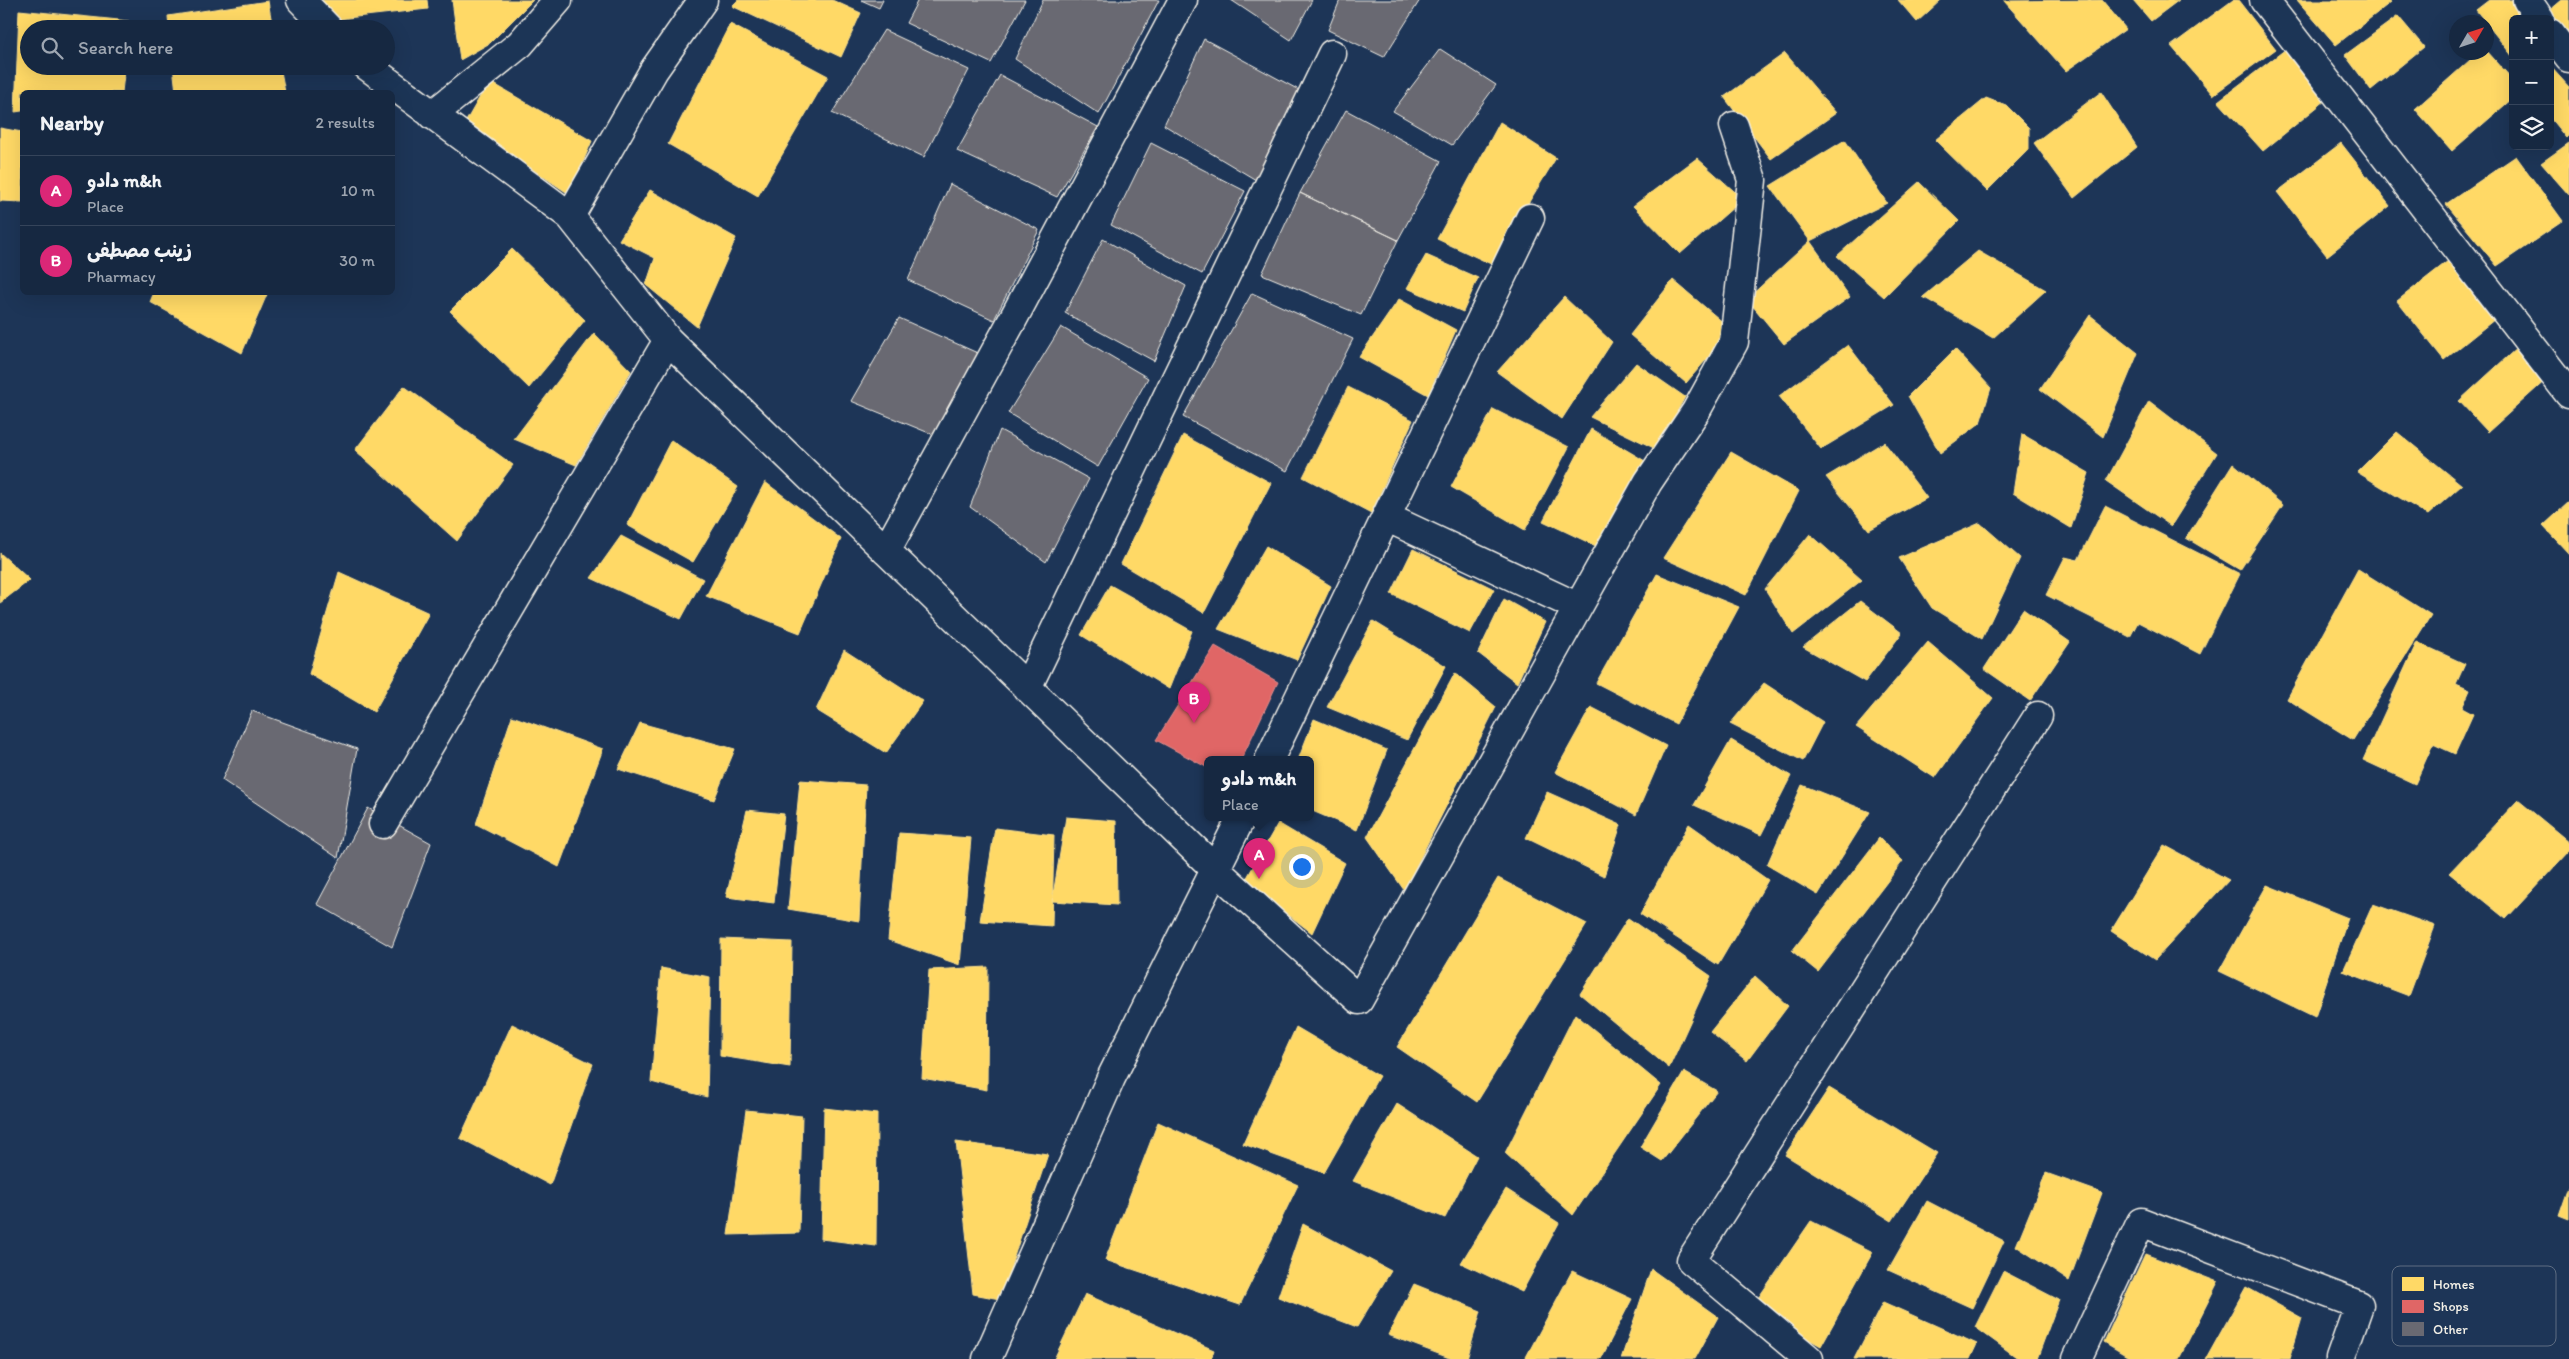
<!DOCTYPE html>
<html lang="en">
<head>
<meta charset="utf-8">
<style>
  :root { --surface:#162841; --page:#23344c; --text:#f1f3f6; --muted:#9ea6b1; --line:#35445a; --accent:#db2777 }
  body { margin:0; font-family:Itim,"Playpen Sans Arabic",sans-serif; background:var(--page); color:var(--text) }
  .controls { position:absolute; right:15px; top:15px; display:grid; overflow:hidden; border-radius:8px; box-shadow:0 5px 20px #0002 }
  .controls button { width:45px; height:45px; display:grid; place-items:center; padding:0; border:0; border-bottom:1px solid var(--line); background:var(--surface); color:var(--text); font:25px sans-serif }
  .compass { position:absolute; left:2449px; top:15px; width:45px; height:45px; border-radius:50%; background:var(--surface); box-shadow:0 5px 20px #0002; rotate:51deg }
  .you { position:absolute; left:1301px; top:866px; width:18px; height:18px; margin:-12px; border:4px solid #fff; border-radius:50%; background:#1a73e8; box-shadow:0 0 0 8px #1a73e833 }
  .badge { display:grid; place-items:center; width:32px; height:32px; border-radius:50%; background:var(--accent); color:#fff; font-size:16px; font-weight:700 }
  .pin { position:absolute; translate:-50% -41px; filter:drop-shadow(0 1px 2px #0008) }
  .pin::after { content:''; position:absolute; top:26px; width:18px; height:15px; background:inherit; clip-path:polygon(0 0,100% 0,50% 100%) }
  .popup { position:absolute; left:1204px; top:756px; width:110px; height:65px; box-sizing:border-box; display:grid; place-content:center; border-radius:8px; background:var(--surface); filter:drop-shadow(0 1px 4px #0005); font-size:16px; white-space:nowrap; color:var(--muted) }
  .popup b { font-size:19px; color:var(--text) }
  .popup::after { content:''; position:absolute; left:50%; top:100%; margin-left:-10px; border:10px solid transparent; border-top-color:var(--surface) }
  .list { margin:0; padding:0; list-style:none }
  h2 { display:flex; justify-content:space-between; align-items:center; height:65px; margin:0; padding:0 20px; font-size:21px }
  h2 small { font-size:16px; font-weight:400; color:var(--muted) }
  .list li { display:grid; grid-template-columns:32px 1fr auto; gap:15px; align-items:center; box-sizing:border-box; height:70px; padding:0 20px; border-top:1px solid var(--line) }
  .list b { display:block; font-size:19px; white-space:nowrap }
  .list p { margin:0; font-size:16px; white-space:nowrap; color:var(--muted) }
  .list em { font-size:16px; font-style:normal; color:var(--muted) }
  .icon { flex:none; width:28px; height:28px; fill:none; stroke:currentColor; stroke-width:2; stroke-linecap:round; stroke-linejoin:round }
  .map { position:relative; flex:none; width:2569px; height:1359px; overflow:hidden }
  .search { position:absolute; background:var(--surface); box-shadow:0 5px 20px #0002; left:20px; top:20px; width:375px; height:55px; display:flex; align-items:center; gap:12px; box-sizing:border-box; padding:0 18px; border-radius:28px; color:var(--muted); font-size:19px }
  .panel { position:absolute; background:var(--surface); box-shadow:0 5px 20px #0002; left:20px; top:90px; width:375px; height:205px; border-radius:8px }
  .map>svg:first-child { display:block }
  .homes { fill:#ffd966; stroke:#fce08d }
  .shops { fill:#e06666; stroke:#e6908d }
  .building { fill:#696972; stroke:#f4f1e8 }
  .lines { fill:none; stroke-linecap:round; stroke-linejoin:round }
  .minor-casing { stroke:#f4f1e8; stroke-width:31 }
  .minor { stroke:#1d3557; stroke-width:28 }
  .key { fill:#1d3557; stroke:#5e6d82; stroke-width:1 }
  .key-label { font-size:14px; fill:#f4f1e8 }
</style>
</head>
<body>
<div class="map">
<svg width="2569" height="1359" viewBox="0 0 2569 1359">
  <rect width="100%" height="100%" fill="#1d3557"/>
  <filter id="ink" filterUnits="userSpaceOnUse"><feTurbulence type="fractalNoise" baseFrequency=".02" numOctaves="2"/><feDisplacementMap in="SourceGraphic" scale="10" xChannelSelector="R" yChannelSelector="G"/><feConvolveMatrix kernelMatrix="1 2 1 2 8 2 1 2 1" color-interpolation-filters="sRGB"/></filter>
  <g filter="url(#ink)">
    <path class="homes" d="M320 0H427L428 9 338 19Z
      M452 0H533L490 43 460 60Z
      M738 0H832L861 13 841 57 732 6Z
      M1898 0H1941L1917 22Z
      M2102 0 2126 29 2066 71 2004 1Z
      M2133 0H2179L2151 21Z
      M2233 0H2238L2276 49 2213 95 2171 46Z
      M2297 0H2389L2391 2 2336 45Z
      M2489 0H2514L2529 19H2513V57L2476 10Z
      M2562 0H2569V35L2549 11Z
      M268 1 273 29H169L168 16Z
      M19 10 129 21 128 29H29V66H125L122 92H22V111L15 112Z
      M2398 16 2424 47 2371 90 2345 55Z
      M730 24 828 76 758 196 668 144Z
      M2286 49 2326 100 2263 151 2218 101Z
      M2486 50 2513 80V98L2452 151 2415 109 2479 52H2486Z
      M1785 53 1836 113 1771 159 1724 97Z
      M173 66H280L285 92H176Z
      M2550 66 2569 87V135L2566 138 2550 118Z
      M489 81 592 141 569 194 465 123Z
      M2101 92 2137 147 2074 198 2034 143Z
      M1986 98 2007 106 2029 128V149L1987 191 1935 140Z
      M1500 122 1556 158 1491 264 1437 239Z
      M0 128 22 132V202L0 201Z
      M1845 140 1887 203 1810 241 1770 186Z
      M2341 143 2390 206 2327 256 2277 192Z
      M2569 143V195L2541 163Z
      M2516 156 2563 221 2497 266 2446 204Z
      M1697 158 1743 199 1680 254 1633 206Z
      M1919 182 1959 221 1884 297 1837 256Z
      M650 190 736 238 697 327 646 285 655 258 619 240Z
      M1810 241 1850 297 1784 344 1747 299Z
      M512 249 585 320 529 388 450 311Z
      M1978 251 2046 290 1993 338 1923 297Z
      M1426 255 1478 278 1463 312 1407 288Z
      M2448 261 2495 319 2444 360 2397 301Z
      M1673 280 1732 330 1686 383 1630 335Z
      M154 292H268L242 353 150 302Z
      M1564 297 1612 342 1562 419 1497 372Z
      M1399 299 1456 330 1428 395 1359 357Z
      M2090 315 2138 353 2103 437 2040 389Z
      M594 333 631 371 576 465 514 439Z
      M1848 345 1894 405 1821 449 1779 396Z
      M2519 346 2548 378 2488 432 2459 401Z
      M1955 349 1991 388 1980 423 1940 453 1908 396Z
      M1636 363 1685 397 1656 449 1590 417Z
      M404 386 513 465 457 541 355 450Z
      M1348 387 1413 420 1371 513 1303 477Z
      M2149 401 2217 453 2171 526 2106 481Z
      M1493 409 1569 447 1525 530 1451 487Z
      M1591 429 1645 461 1598 547 1543 521Z
      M2397 432 2462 485 2428 515 2357 472Z
      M2022 434 2089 473 2071 528 2013 493Z
      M1183 435 1271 483 1204 613 1121 564Z
      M671 440 738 487 693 562 627 525Z
      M1884 442 1927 498 1869 530 1826 477Z
      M1731 452 1799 491 1746 595 1663 558Z
      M2233 463 2283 505 2240 570 2186 538Z
      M765 482 841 539 800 633 706 596Z
      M2569 502V554L2543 526Z
      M2105 506 2240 574 2200 654 2138 622 2130 637 2046 595 2065 557 2078 560Z
      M1980 523 2020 558 1982 639 1932 608 1899 558Z
      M1810 534 1862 580 1793 634 1765 589Z
      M621 536 703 579 681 619 591 578Z
      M1266 546 1331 586 1297 660 1218 629Z
      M1413 549 1494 589 1470 633 1391 594Z
      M0 553 30 580 0 603Z
      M2358 569 2431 615 2353 740 2287 699Z
      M339 572 429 613 374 712 309 674Z
      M1657 574 1739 607 1676 724 1596 683Z
      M1110 585 1192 631 1169 689 1081 635Z
      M1504 599 1545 622 1517 683 1478 653Z
      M1860 601 1902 633 1865 682 1803 647Z
      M2023 609 2070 642 2030 701 1984 669Z
      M1373 621 1446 666 1407 740 1327 707Z
      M1928 642 1993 698 1935 778 1856 727Z
      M2417 642 2465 664 2456 684 2470 690 2462 708 2473 714 2455 754 2433 744 2415 784 2363 760Z
      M844 650 923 701 886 753 816 710Z
      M1455 673 1496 707 1404 890 1367 837Z
      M1764 683 1823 722 1803 761 1730 724Z
      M1591 707 1666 746 1636 815 1555 772Z
      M512 716 603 749 559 867 476 824Z
      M1314 719 1387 750 1357 830 1310 810V760H1298Z
      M640 723 735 749 714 800 618 769Z
      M1731 740 1791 776 1761 835 1694 805Z
      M800 780 866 785 859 921 788 909Z
      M1802 785 1870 812 1818 895 1767 865Z
      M1547 792 1621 825 1604 876 1526 838Z
      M2518 800 2569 842V851L2506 919 2449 873Z
      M747 810 784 814 774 903 726 897Z
      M1066 817 1116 821 1117 905 1052 901Z
      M1278 823 1345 863 1312 933 1245 881Z
      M1689 824 1768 880 1718 965 1640 914Z
      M995 828 1054 835 1052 926 980 921Z
      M899 833 971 838 960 965 888 940Z
      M1879 838 1903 861 1818 972 1792 951Z
      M2164 845 2229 880 2155 960 2111 931Z
      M1498 878 1587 924 1477 1102 1397 1047Z
      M2267 885 2348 918 2315 1017 2219 971Z
      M2373 904 2435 926 2409 996 2343 971Z
      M1628 918 1711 976 1669 1068 1580 994Z
      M721 939 792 942 790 1067 720 1056Z
      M988 967 987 1090 922 1078 929 970Z
      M661 968 710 977 707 1097 651 1082Z
      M1755 976 1788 1006 1747 1061 1710 1032Z
      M1575 1014 1661 1085 1573 1215 1505 1153Z
      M512 1024 593 1064 550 1185 460 1138Z
      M1296 1027 1379 1076 1324 1173 1243 1144Z
      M1684 1072 1717 1091 1662 1161 1640 1147Z
      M1829 1088 1937 1153 1892 1221 1785 1155Z
      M1397 1104 1477 1156 1445 1218 1353 1181Z
      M824 1108 877 1114 876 1246 821 1239Z
      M746 1110 802 1116 799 1233 728 1235Z
      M1158 1122 1298 1185 1240 1305 1105 1260Z
      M956 1142 1048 1154 1000 1299 973 1294Z
      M2046 1173 2102 1193 2069 1281 2016 1246Z
      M2569 1186V1219L2559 1215Z
      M1506 1189 1559 1223 1522 1292 1461 1263Z
      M1927 1201 2004 1241 1972 1308 1888 1270Z
      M1811 1221 1873 1252 1821 1346 1752 1307Z
      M1303 1224 1391 1271 1357 1327 1278 1297Z
      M2145 1254 2218 1282 2179 1359H2132L2104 1342Z
      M1651 1269 1718 1317 1695 1359H1621Z
      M1572 1271 1632 1299 1601 1359H1525Z
      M2003 1271 2059 1300 2037 1359H2019L1975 1327Z
      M1414 1284 1481 1311 1467 1359H1452L1388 1335Z
      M2246 1287 2302 1318 2290 1359H2206Z
      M1085 1294 1214 1350 1211 1359H1054Z
      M1883 1302 1977 1344 1970 1359H1854Z"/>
    <path class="shops" d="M1215 646 1278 682 1241 760H1208V768L1156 740Z"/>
    <path class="building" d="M861 0H883L879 8Z
      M918 0H1025L991 63 906 23Z
      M1043 0H1159L1099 114 1015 59Z
      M1231 0H1312L1291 40Z
      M1340 0H1420L1384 57 1328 30Z
      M884 30 969 70 924 157 832 113Z
      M1204 39 1299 90 1256 180 1164 125Z
      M1440 49 1496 85 1452 145 1393 111Z
      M1000 75 1098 127 1057 197 957 151Z
      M1346 110 1441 161 1398 240 1300 193Z
      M1151 143 1245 191 1202 274 1111 225Z
      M950 184 1039 230 994 320 908 280Z
      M1300 193 1398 240 1361 315 1262 274Z
      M1103 239 1186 286 1154 361 1065 313Z
      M1252 293 1353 339 1287 471 1183 417Z
      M899 318 982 355 934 435 851 401Z
      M1061 327 1148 378 1098 467 1008 413Z
      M1000 430 1089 479 1046 562 970 507Z
      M252 711 357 749 338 858 222 780Z
      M368 808 431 843 392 947 317 904Z"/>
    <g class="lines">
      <defs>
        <path id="minor" d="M301 0 329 29
          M2264 0 2569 394
          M2527 0 2540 19
          M2550 33 2569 58
          M367 66 570 216 668 340 1216 870 1359 1000 1648 482 1696 411 1734 342 1752 180 1734 126
          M432 115 520 44 558 0
          M570 216 654 70 703 0
          M1386 517 1578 607
          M886 551 1012 321 1183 0
          M1027 688 1332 54
          M1269 760 1530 218
          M383 824 668 340
          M987 1359 1111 1078 1241 818
          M1809 1359 1691 1260 2038 716
          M2077 1359 2141 1222 2359 1305 2340 1359"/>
      </defs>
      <use href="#minor" class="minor-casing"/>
      <use href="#minor" class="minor"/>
    </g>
  </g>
  <rect x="2392" y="1266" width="164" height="80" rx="8" class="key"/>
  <rect x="2402" y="1277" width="22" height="14" fill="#ffd966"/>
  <rect x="2402" y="1300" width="22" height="13" fill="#e06666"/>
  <rect x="2402" y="1322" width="22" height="14" fill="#696972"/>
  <g class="key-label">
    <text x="2433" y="1289">Homes</text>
    <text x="2433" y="1311">Shops</text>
    <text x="2433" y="1334">Other</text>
  </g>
</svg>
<div class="controls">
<button>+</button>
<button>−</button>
<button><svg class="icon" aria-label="layers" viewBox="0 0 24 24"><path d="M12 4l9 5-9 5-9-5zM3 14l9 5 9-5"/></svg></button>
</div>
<svg class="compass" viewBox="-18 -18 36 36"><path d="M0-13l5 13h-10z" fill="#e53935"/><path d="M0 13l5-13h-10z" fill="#9ea6b1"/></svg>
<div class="you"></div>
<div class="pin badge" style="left:1259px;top:879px">A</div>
<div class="popup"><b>دادو m&amp;h</b>Place</div>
<div class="pin badge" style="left:1194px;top:723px">B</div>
<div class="search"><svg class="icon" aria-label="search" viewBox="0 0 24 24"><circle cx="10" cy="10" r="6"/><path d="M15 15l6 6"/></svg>Search here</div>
<section class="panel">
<h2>Nearby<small>2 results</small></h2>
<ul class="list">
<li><span class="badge">A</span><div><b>دادو m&amp;h</b><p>Place</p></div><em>10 m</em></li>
<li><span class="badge">B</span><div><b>زينب مصطفى</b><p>Pharmacy</p></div><em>30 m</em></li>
</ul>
</section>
</div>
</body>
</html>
